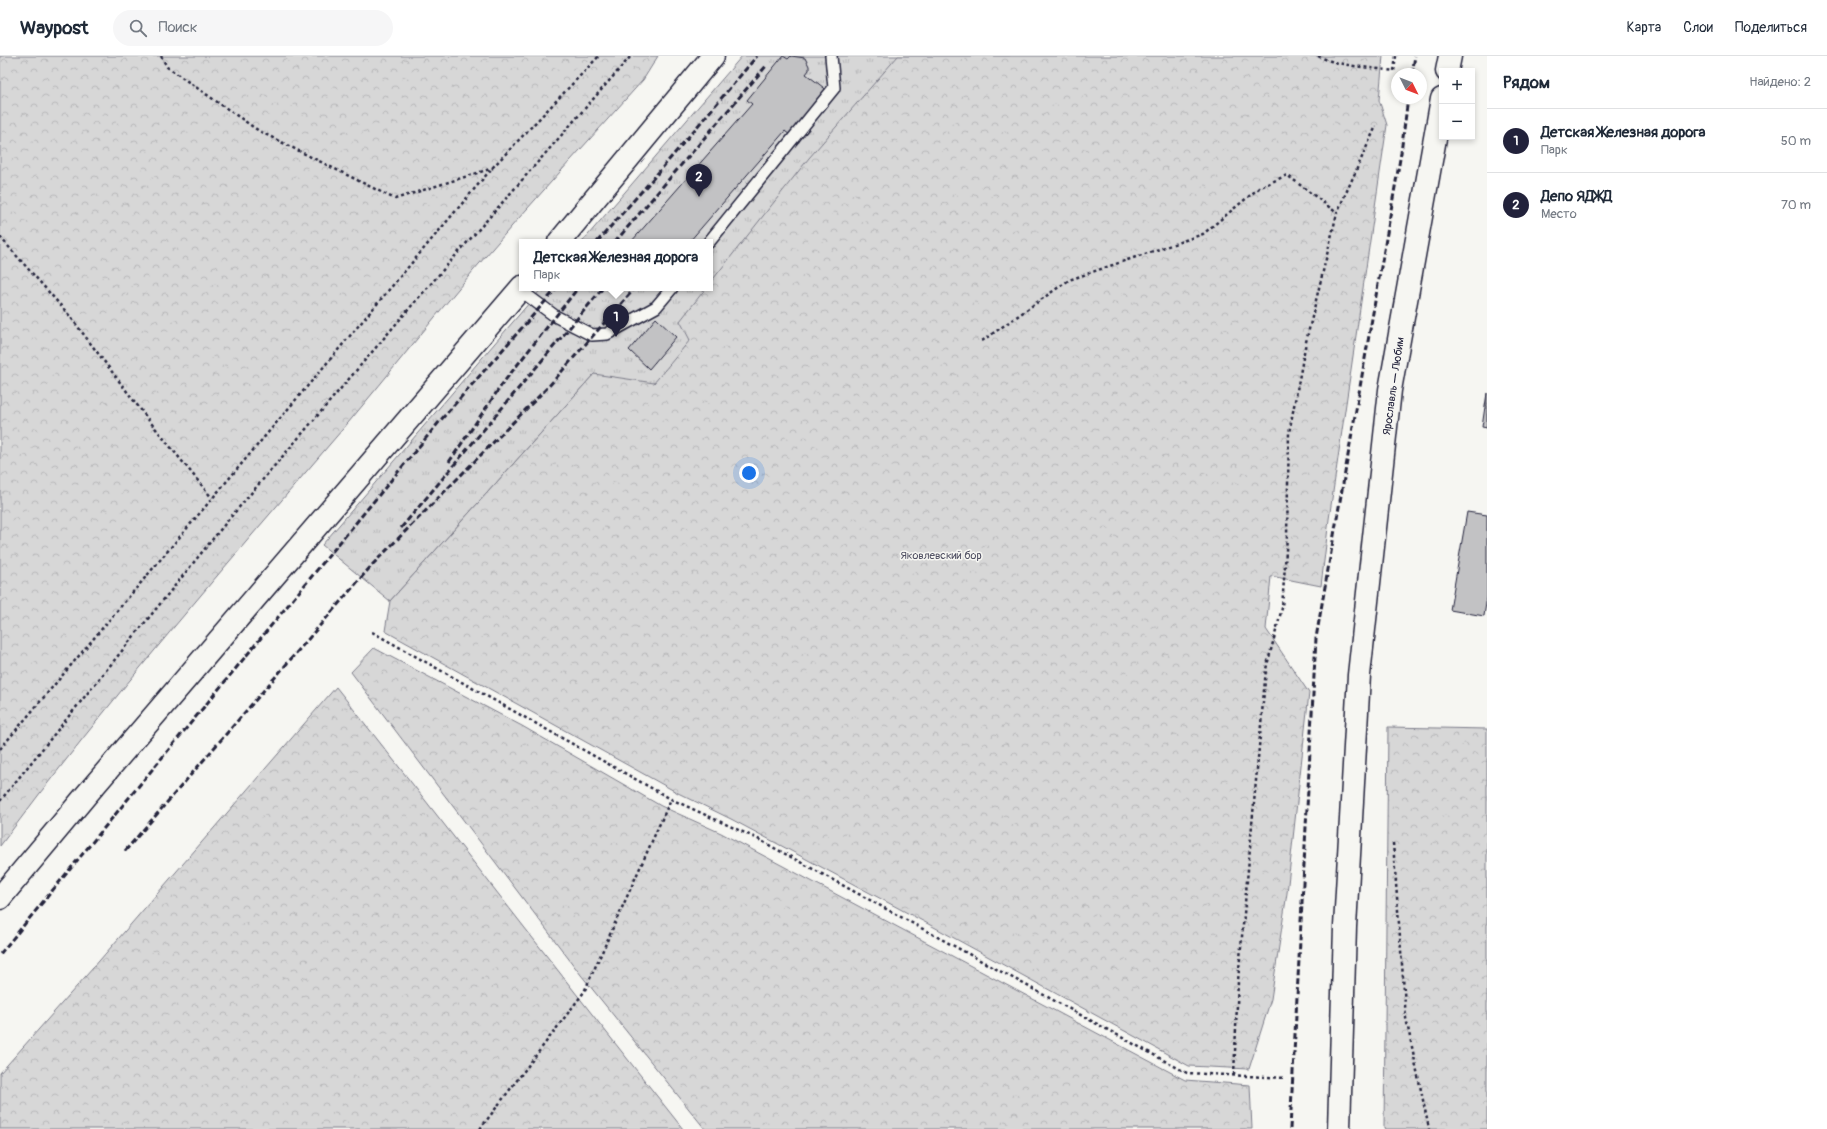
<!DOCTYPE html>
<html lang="ru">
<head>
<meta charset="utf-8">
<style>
  :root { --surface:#fff; --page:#f6f6f7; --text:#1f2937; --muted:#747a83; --line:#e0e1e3; --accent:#22223b }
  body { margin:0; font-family:Pangolin,sans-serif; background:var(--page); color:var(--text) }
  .controls { position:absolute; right:12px; top:12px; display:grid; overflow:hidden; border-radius:0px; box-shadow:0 2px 6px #0003 }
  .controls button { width:36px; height:36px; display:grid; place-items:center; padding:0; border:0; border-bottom:1px solid var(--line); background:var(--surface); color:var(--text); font:20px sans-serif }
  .compass { position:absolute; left:1391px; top:12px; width:36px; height:36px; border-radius:50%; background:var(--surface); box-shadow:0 2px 6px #0003; rotate:132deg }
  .you { position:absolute; left:749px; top:417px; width:14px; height:14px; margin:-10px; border:3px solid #fff; border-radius:50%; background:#1a73e8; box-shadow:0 0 0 6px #1a73e833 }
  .badge { display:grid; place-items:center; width:26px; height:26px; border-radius:50%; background:var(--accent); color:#fff; font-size:13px; font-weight:700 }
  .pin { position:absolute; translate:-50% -33px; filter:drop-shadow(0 1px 2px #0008) }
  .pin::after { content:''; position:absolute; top:21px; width:14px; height:12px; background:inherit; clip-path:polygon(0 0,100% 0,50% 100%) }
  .popup { position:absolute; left:519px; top:183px; width:194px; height:52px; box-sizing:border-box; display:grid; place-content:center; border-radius:0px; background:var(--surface); filter:drop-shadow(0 1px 3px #0005); font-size:13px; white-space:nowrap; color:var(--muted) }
  .popup b { font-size:15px; color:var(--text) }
  .popup::after { content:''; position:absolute; left:50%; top:100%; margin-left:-8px; border:8px solid transparent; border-top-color:var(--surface) }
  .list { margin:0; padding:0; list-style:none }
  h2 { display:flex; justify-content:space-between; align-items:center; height:52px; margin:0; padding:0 16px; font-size:17px }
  h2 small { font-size:13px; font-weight:400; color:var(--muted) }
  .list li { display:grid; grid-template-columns:26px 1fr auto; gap:12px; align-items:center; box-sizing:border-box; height:64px; padding:0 16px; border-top:1px solid var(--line) }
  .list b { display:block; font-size:15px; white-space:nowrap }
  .list p { margin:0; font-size:13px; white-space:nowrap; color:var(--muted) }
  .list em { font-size:13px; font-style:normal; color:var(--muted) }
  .icon { flex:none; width:22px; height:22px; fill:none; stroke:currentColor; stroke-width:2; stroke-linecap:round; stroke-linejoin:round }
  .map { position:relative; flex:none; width:1487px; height:1073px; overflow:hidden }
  header { display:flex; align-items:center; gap:24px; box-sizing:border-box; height:56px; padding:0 20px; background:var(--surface); border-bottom:1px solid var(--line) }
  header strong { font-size:19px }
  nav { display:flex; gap:22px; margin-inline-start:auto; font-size:14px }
  .search { width:280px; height:36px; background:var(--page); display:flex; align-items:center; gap:10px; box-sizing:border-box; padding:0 14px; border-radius:22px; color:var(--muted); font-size:15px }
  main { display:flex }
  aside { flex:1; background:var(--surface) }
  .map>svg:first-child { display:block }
  .grass { fill:url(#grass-tufts); stroke:#7c7c89 }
  .forest { fill:url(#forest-crowns); stroke:#7c7c89 }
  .building { fill:#c2c2c4; stroke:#22223b }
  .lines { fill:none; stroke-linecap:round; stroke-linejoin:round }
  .lane-casing { stroke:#22223b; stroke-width:14 }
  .secondary-casing { stroke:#22223b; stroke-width:25 }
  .path { stroke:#22223b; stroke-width:2.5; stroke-dasharray:3 3; stroke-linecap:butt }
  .lane { stroke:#f6f6f2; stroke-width:11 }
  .secondary { stroke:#f6f6f2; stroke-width:22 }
  .rail { stroke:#22223b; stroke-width:3; stroke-dasharray:6 3; stroke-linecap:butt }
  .labels { text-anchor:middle; stroke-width:3; stroke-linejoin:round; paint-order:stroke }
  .street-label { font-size:11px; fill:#22223b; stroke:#f6f6f2 }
  .park-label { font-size:11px; fill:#4f4f62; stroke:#f6f6f2 }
</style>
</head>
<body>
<header>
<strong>Waypost</strong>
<div class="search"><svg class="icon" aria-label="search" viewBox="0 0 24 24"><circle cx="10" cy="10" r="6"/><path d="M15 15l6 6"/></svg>Поиск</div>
<nav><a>Карта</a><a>Слои</a><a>Поделиться</a></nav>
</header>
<main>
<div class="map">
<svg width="1487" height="1073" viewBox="0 0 1487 1073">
  <defs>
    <pattern id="grass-tufts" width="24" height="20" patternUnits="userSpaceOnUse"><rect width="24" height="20" fill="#d7d7d7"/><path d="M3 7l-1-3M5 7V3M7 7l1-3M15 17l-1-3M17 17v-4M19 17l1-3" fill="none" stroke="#b8b8b9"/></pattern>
    <pattern id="forest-crowns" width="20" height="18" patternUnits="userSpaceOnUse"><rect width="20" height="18" fill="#d7d7d7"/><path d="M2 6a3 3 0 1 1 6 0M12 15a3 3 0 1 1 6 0" fill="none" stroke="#b8b8b9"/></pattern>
  </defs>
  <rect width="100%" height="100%" fill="#f6f6f2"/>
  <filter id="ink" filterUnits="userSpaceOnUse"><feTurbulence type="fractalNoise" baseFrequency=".025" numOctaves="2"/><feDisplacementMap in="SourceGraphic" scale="8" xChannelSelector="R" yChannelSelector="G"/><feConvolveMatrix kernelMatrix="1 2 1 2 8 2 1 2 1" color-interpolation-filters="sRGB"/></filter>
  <g filter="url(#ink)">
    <path class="grass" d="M742 0H1010L666 345 594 318 390 545 322 489 542 232H710V186H582Z"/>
    <path class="forest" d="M0 0H658L643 24C586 88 528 150 473 215 431 265 390 317 348 367 229 506 109 643 0 790Z
      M898 0H1383L1379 44 1387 69 1329 463 1321 530 1271 520 1266 573 1309 637 1287 837 1271 943 1249 1013 1189 1010 932 870 731 763 678 737 385 575 390 545 594 318 654 327 690 284 680 265 706 232H710V227L809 102Z
      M374 592 522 670 661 750 721 777 1185 1024 1250 1029 1252 1073H705L581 919 351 616Z
      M336 631C453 778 566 927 683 1073H0V1017L93 912Z
      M1388 671 1487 673V1073H1384Z"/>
    <path class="building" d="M783 0 788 3 791 0 805 2 809 10V14L806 18 828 35 791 80 785 75 689 186H631L752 48 747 44Z
      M656 262 676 281 649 313 629 294Z
      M1487 337V372L1482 371Z
      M1467 456 1487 459V541L1484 560 1450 554Z"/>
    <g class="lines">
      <defs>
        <path id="lane" d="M709 186 834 32 831 0
          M520 234 555 260 592 279 607 278 656 251 672 232"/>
        <path id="secondary" d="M1447 15 1450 0
          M559 186 713 0
          M0 842 87 738 522 231
          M1339 1073 1345 871 1359 619 1390 334 1442 43"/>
      </defs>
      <use href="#lane" class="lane-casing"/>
      <use href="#secondary" class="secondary-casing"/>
      <path class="path" d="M161 0 167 11 259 75 395 143 493 112
        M1318 0C1340 11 1370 11 1394 15L1396 0
        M0 181 69 259 147 362 212 442
        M982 285 1069 224 1203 178 1259 132 1287 119 1337 157
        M372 576 671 743 756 782 1187 1017 1286 1022
        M0 693 493 111 599 0
        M0 745 229 463 414 247 631 0
        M1393 787 1406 962 1429 1073
        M1234 1019 1238 925 1266 613 1282 552 1287 480 1289 377 1306 286 1337 157 1376 70
        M480 1073 584 936 671 743"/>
      <use href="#lane" class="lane"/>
      <use href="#secondary" class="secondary"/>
      <path class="rail" d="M1412 18 1415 0
        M597 186 657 118 757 0
        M615 186 767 9
        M449 406 503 327 578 232
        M401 472 603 232
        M125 795 373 508 548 331 635 232
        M0 898 440 365 557 232
        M1290 1073 1316 582 1401 97 1408 42"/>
    </g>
  </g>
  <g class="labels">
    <g class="street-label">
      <text transform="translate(1393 330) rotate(-82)" y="4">Ярославль — Любим</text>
    </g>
    <g class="park-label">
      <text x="941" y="503">Яковлевский бор</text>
    </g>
  </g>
</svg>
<div class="controls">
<button>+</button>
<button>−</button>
</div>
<svg class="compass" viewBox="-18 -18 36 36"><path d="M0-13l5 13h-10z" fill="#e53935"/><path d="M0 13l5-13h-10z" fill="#747a83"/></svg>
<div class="you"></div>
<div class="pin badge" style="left:616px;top:281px">1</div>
<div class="popup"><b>Детская Железная дорога</b>Парк</div>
<div class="pin badge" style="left:699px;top:141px">2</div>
</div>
<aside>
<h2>Рядом<small>Найдено: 2</small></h2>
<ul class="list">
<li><span class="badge">1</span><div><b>Детская Железная дорога</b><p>Парк</p></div><em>50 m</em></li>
<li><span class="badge">2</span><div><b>Депо ЯДЖД</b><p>Место</p></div><em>70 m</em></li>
</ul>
</aside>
</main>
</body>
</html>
